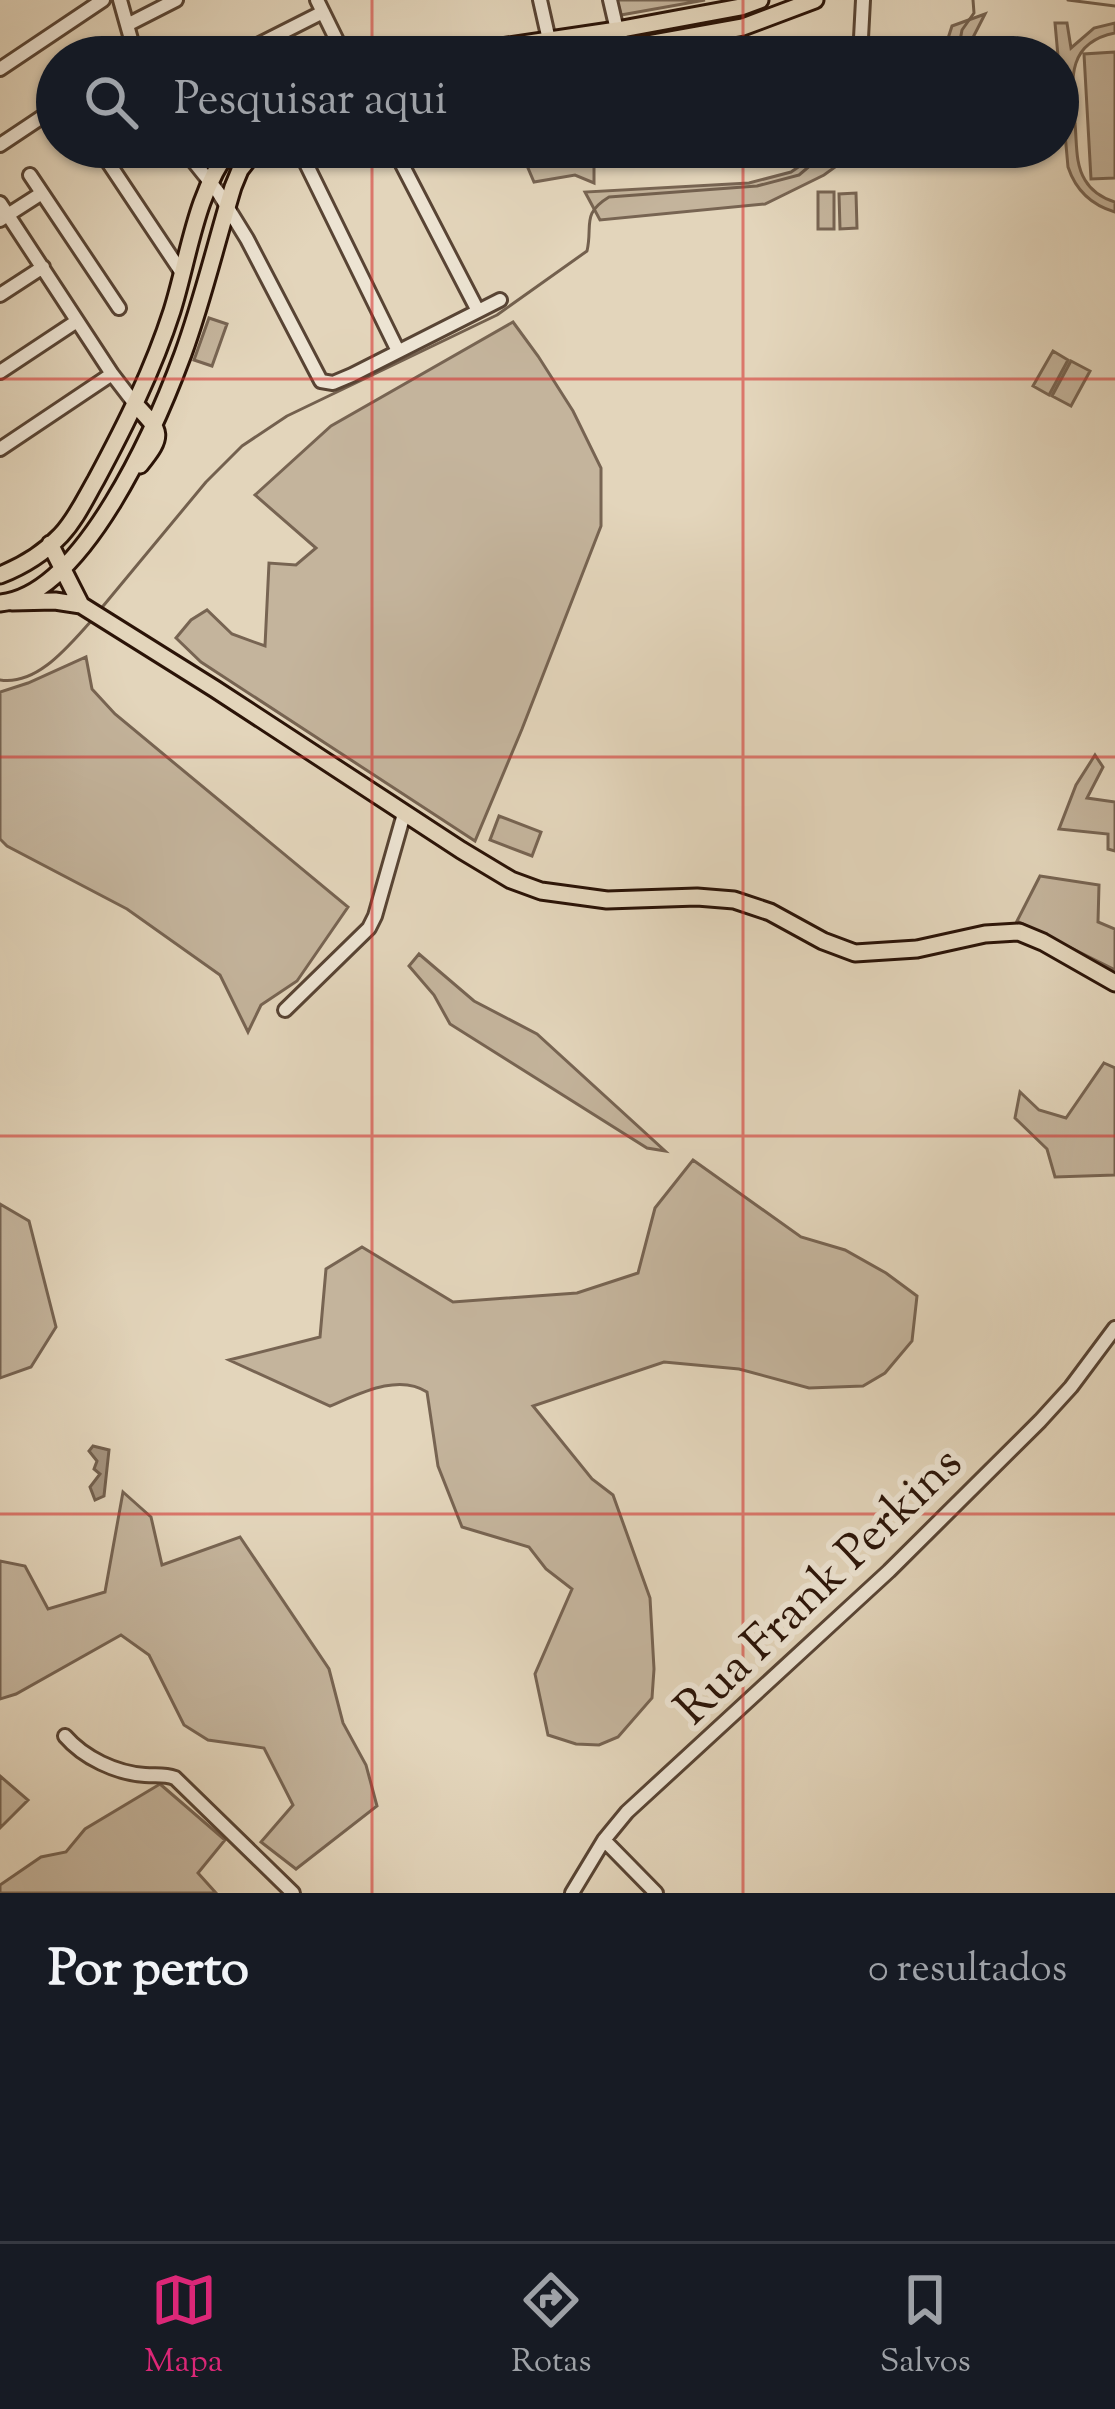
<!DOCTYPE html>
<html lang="pt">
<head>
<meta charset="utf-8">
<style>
  :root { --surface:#171b24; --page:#20242c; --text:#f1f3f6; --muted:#9ea1a6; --line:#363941; --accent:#db2777 }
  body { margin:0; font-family:"Sorts Mill Goudy",serif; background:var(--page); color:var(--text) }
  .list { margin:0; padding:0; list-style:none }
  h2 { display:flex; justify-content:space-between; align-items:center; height:156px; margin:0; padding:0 48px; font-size:51px }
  h2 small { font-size:39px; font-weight:400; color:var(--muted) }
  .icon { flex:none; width:66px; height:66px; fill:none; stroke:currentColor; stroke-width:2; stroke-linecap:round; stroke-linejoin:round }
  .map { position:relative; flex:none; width:1115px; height:1893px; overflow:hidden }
  .search { position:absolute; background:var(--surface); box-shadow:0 3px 9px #0004; left:36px; right:36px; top:36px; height:132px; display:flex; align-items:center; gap:30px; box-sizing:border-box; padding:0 42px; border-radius:66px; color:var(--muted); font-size:45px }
  .sheet { height:348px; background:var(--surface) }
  nav { display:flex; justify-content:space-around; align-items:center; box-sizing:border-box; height:168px; border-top:3px solid var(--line); background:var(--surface); font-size:33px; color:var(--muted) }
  nav a { display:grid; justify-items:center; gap:6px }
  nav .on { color:var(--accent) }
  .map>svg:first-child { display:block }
  .green { fill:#c4b49c; stroke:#776452; stroke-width:3 }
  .water { fill:#a4937e; stroke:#73604e; stroke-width:3 }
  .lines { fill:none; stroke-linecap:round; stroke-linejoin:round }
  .stream { stroke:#73604e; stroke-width:3 }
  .minor-casing { stroke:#584434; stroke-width:18 }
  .major-casing { stroke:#2a1307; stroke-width:21 }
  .minor { stroke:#ede4d3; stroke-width:12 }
  .major { stroke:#e3d5bb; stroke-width:15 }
  .grid { fill:none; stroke:#d62828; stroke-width:3; stroke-opacity:0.55 }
  .labels { text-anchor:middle; stroke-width:12; stroke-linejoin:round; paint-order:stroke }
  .street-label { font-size:48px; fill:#2a1307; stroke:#ede4d3 }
</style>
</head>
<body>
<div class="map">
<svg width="1115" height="1893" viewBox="0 0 1115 1893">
  <rect width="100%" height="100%" fill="#e3d5bb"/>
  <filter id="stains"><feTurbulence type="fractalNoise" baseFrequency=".00167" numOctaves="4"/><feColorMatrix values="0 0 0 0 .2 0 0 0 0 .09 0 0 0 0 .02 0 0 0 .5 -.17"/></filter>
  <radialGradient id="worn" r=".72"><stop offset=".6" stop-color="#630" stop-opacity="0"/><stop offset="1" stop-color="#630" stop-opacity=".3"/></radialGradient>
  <path class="green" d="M617 0H705L621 15Z
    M985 14 963 57H942L952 26Z
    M1055 23H1067L1071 48 1094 28 1115 23V33C1064 43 1072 84 1075 124 1077 143 1075 164 1085 180 1092 192 1102 198 1115 202V212C1091 205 1076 191 1068 167Z
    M1115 52V178L1091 179 1084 54Z
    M519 147H612L613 152 594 155V183L575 175 534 182Z
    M827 147H867L860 149 824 175 765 204 600 220 585 192 749 183 791 172Z
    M818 192H834V229H818Z
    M856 193 857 228 840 229 839 194Z
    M209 318 227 324 212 366 194 360Z
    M513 322 538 356 573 411 601 468V526L522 729 475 841 201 662 176 638 191 620 207 610 232 634 265 646 269 563 296 565 316 548 255 495 331 426Z
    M1053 351 1068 360 1049 395 1033 386Z
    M1071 361 1090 371 1071 406 1052 396Z
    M86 657 92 689 115 714 348 907 297 981 261 1005 248 1032 220 975 127 909 7 846 0 839V692L28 683Z
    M1095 755 1103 767 1087 798 1115 802V851L1108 849V834L1059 829 1076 785Z
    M499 816 541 832 532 856 490 840Z
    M1040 876 1099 885 1098 922 1115 929V970L1017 921Z
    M419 954 474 1001 537 1034 665 1151 647 1148 450 1024 434 995 409 966Z
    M1104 1063 1115 1068V1175L1055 1177 1047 1149 1015 1118 1020 1092 1039 1110 1066 1118Z
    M693 1160 801 1237 845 1250 886 1273 917 1296 912 1341 885 1373 863 1386 809 1388 739 1369 664 1362 533 1406 592 1479 613 1495 650 1598 654 1669 652 1698 618 1737 599 1745 576 1744 548 1735 535 1674 572 1589 546 1569 529 1547 462 1527 438 1466 427 1392C398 1373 359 1394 330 1406L229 1360 320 1337 326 1269 362 1247 453 1302 577 1293 638 1273 655 1208Z
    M0 1204 29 1221 56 1327 31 1367 0 1378Z
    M123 1492 151 1517 162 1565 240 1537 329 1669 343 1723 366 1765 377 1806 296 1869 261 1842 293 1805 264 1748 208 1740 184 1725 149 1655 121 1635 16 1694 0 1699V1561L25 1566 48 1609 105 1592Z
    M0 1776 28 1800 0 1828Z
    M160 1784 225 1840 198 1873 216 1893H0V1885L41 1857 66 1852 85 1829Z"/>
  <path class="water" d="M93 1446 109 1450 104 1496 95 1500 90 1487 100 1474 94 1469 97 1461 89 1451Z"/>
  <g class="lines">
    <path class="stream" d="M1068 0 1115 6
      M957 57 962 30 974 13 973 0
      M99 611 206 482 242 446 287 416 497 315 587 251C593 225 581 214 609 197L757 186 799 175 832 147
      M0 680C38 686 70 644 93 619"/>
    <defs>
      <path id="minor" d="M120 0 136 57
        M317 0 345 57
        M540 0 549 40
        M610 0 617 30 626 48
        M127 25 176 0
        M234 57 323 12
        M860 57 863 0
        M0 69 103 0
        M0 145 57 107
        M98 147 182 273
        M182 147 218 192 247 239 321 381 333 383 352 375 500 300
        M298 147 398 351
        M393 147 478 311
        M30 175 119 308
        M0 203 112 374 135 404
        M0 220 42 193
        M0 295 43 267
        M0 372 77 321
        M0 449 112 374
        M285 1010 369 928 375 916 404 814
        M65 1736C84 1758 116 1773 145 1775 156 1776 164 1774 175 1778L293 1893
        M604 1840 656 1893
        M572 1893 604 1840 627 1812 889 1571 1040 1421 1071 1387 1115 1328"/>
      <path id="major" d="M433 57 617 30 741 7 760 0
        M576 57 743 27 815 0
        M135 404C161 432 165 434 140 465
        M50 544 81 605
        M0 575C23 566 44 553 61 535 76 519 85 499 96 480 125 426 153 370 172 311 189 257 195 194 231 147
        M12 602 55 601 81 605 215 689 461 850 511 880 541 891 607 900 697 897 734 900 770 912 823 941 855 953 917 949 985 934 1019 932 1043 942 1115 983
        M0 603C84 595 157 424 183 354 203 299 216 243 233 187L240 170 258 147"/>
    </defs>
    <use href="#minor" class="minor-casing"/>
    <use href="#major" class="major-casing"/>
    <use href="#minor" class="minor"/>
    <use href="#major" class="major"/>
  </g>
  <path class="grid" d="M372 0V57M743 0V57M372 147V1893M743 147V1893M0 379H1115M0 757H1115M0 1136H1115M0 1514H1115"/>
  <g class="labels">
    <g class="street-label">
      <text transform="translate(817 1584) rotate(-44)" y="17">Rua Frank Perkins</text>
    </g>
  </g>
  <rect width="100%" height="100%" filter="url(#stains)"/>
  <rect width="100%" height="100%" fill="url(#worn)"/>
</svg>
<div class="search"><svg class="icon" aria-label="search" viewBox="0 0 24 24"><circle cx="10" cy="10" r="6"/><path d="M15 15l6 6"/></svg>Pesquisar aqui</div>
</div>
<section class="sheet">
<h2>Por perto<small>0 resultados</small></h2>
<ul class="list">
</ul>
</section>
<nav>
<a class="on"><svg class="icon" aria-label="map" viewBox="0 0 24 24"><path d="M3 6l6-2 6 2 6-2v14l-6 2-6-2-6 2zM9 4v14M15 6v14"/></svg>Mapa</a>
<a><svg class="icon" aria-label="directions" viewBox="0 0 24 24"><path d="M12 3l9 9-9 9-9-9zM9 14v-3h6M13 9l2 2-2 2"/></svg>Rotas</a>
<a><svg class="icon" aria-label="saved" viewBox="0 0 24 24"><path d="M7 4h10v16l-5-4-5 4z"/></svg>Salvos</a>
</nav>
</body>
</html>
